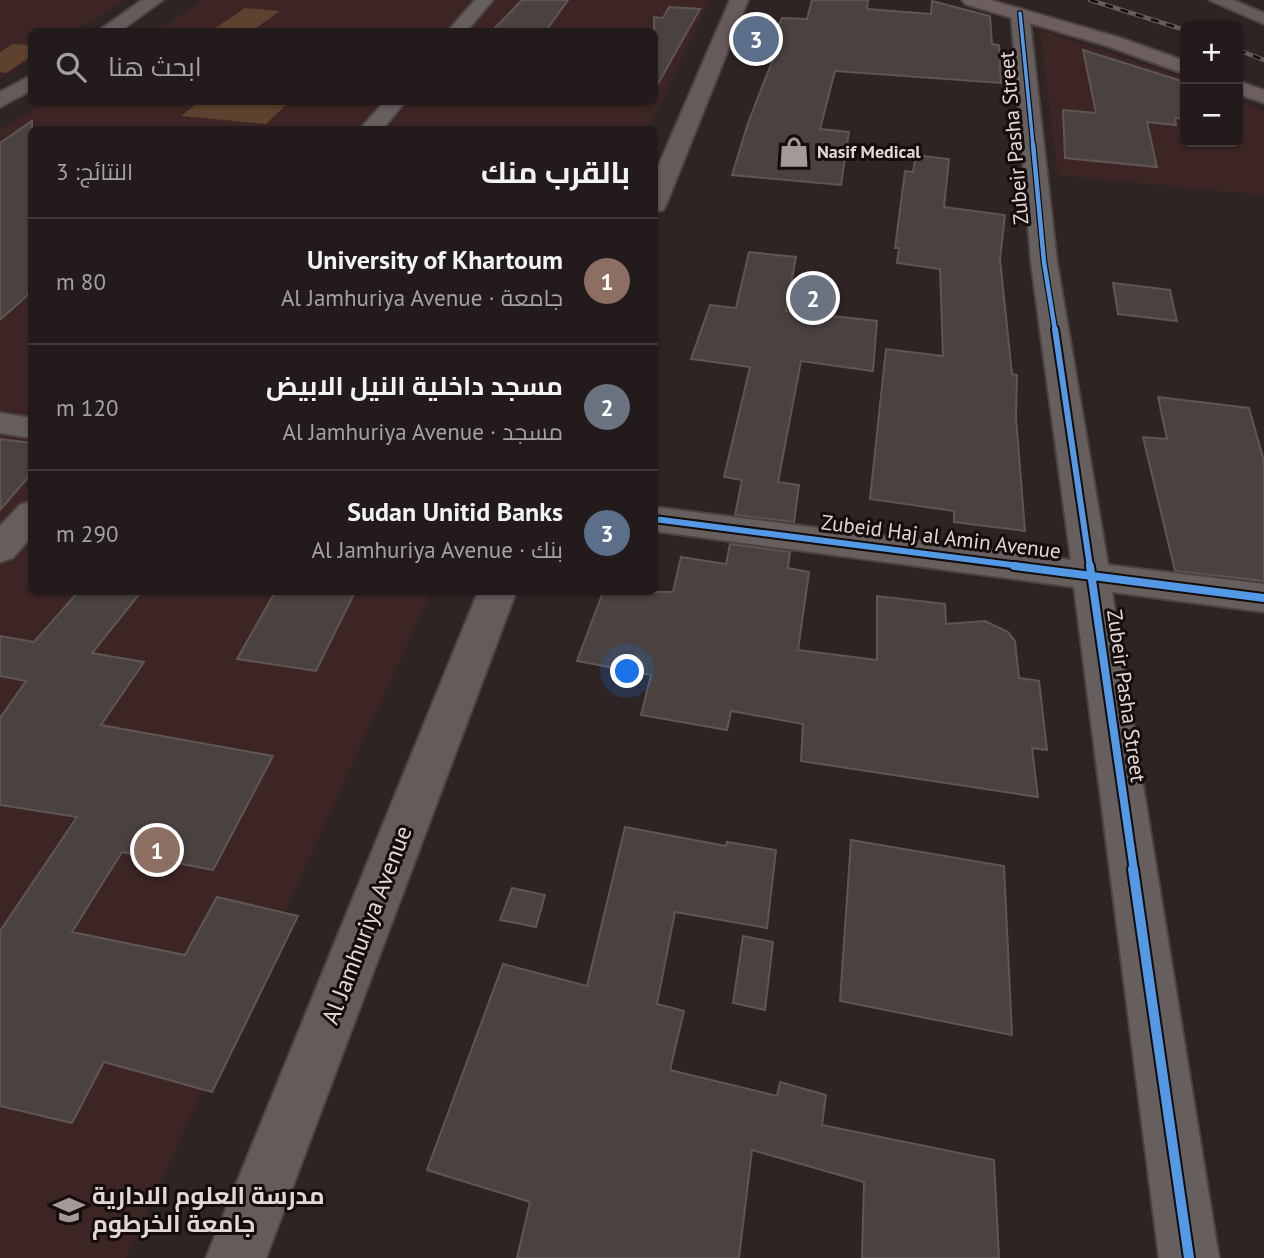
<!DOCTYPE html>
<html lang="ar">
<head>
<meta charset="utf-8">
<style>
  :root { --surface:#231b1b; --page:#2b2424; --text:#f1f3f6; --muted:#a3a1a3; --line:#40393a; --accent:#1a73e8 }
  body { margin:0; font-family:"PT Sans",Cairo,sans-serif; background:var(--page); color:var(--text); direction:rtl }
  .controls { position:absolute; right:21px; top:21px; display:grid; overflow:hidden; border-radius:10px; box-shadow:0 2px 5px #0004 }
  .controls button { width:63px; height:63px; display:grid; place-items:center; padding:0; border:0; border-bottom:2px solid var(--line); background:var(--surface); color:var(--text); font:35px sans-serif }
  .you { position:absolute; left:628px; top:672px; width:24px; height:24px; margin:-18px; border:5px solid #fff; border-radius:50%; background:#1a73e8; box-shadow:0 0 0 10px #1a73e833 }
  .badge { display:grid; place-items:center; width:46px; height:46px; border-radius:50%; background:var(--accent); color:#fff; font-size:23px; font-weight:700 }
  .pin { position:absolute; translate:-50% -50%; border:4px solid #fff; box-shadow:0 2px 7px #0006 }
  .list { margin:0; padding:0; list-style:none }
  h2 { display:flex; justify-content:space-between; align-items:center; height:91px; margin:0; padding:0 28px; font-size:30px }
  h2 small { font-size:23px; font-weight:400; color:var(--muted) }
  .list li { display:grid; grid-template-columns:46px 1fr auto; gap:21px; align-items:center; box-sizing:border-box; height:126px; padding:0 28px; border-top:2px solid var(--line) }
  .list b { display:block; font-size:26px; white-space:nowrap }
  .list p { margin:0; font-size:23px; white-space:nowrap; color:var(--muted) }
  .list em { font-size:23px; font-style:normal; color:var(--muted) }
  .icon { flex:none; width:38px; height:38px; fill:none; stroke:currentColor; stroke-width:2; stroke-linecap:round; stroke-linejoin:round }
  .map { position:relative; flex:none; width:1264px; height:1258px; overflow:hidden; direction:ltr }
  .search { position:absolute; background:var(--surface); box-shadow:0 2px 5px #0004; left:28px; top:28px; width:630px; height:77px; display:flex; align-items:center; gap:18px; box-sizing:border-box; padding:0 24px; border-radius:10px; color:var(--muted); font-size:26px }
  .panel { position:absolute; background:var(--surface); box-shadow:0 2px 5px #0004; left:28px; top:126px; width:630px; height:469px; border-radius:10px; direction:rtl }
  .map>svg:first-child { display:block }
  .built { fill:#3e2525 }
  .green { fill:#5e412e }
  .building { fill:#4a4241; stroke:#5f5654; stroke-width:2 }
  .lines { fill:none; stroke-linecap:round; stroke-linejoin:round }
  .minor-casing { stroke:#4b4242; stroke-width:4 }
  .secondary-casing { stroke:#4b4242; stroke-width:4 }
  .primary-casing { stroke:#4b4242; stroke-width:4 }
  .minor { fill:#675e5e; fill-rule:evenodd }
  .secondary { fill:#665a5b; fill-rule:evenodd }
  .primary { fill:#6e5e60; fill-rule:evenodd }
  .rail-casing { stroke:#655c5c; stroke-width:4.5 }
  .rail { stroke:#150c0c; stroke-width:2.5; stroke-dasharray:8; stroke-linecap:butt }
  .cycleway-far4-casing { stroke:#150c0c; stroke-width:6 }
  .cycleway-far3-casing { stroke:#150c0c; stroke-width:7 }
  .cycleway-far2-casing { stroke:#150c0c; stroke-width:10 }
  .cycleway-far1-casing { stroke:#150c0c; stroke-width:12 }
  .cycleway-casing { stroke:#150c0c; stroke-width:14 }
  .cycleway-far4 { stroke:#5399e6; stroke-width:3.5 }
  .cycleway-far3 { stroke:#5399e6; stroke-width:4.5 }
  .cycleway-far2 { stroke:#5399e6; stroke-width:6 }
  .cycleway-far1 { stroke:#5399e6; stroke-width:8 }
  .cycleway { stroke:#5399e6; stroke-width:10 }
  .labels { text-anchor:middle; stroke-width:6; stroke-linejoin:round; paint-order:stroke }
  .far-poi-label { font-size:18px; font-weight:bold; fill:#e4d6d6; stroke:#150c0c; text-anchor:start }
  .street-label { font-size:21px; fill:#e4d6d6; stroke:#150c0c }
  .near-street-label { font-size:24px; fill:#e4d6d6; stroke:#150c0c }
  .near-poi-label { font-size:24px; font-weight:bold; fill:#e4d6d6; stroke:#150c0c; text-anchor:start }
</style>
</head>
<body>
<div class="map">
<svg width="1264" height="1258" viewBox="0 0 1264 1258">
  <rect width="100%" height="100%" fill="#2f2424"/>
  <path class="built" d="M0 0H126L76 31 32 32 31 59 0 79Z
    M203 0H710L648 129 32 130V592H431L126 1258H0V130L48 102H654V32L158 31Z
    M1040 30 1185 78V142H1238V99L1264 111V195L1058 175Z"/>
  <path class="green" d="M245 8 280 11 252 31H211Z
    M13 44 31 45V56L6 73 0 72V52Z
    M199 102H289L266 124 181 116Z"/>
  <path class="building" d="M522 0H568L545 32H491Z
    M812 0H868L867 9 931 14 932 1 990 16 992 44 999 45 1001 83 835 71 820 129 849 132 841 185 732 175 748 123 773 59 765 58 782 18 807 19Z
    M669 7 700 9 654 91V17L663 18Z
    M1083 50 1185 82V119L1175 118 1176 125 1147 122 1157 167 1065 158 1063 110 1096 113Z
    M32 121V291L0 320V143Z
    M916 155 949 159 944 207 1005 215 1000 259 1012 374 1017 375 1016 418 1025 531 954 522V511L870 499 886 349 943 356 940 269 897 263 899 248H895L905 171 913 172Z
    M749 252 796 257 786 311 877 321 873 371 801 361 778 482 799 485 794 522 735 515 742 480 724 477 750 367 691 359 710 305 736 308Z
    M1113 283 1170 290 1177 321 1118 314Z
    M1158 397 1249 408 1264 461V581L1175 571 1143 437 1167 439Z
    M0 439 32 443V473L0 510Z
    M730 544 790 552 788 568 809 572 798 650 877 660V596L945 604 946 624 985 621 1008 632 1015 641 1019 678 1039 681 1047 750 1032 748 1038 797 801 761 803 724 731 711 727 730 641 715 651 675 577 661 603 592H673L681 557 726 564Z
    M78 592H141L92 653 144 662 101 725 273 756 213 870 122 852 72 932 185 955 217 897 298 916 212 1092 104 1062 72 1123 0 1106V931L77 817 0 805V718L26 681 0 676V636L34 642Z
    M275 592H355L316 671 237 659Z
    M625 827 726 846 727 842 776 850 767 928 675 912 657 1004 684 1011 670 1070 777 1096 780 1082 826 1095 822 1125 994 1160 999 1258H862L864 1182 752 1150 739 1258H517L530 1202 427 1170 503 964 587 986Z
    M851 840 1004 866 1012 1035 840 1001Z
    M512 888 545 895 536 927 500 920Z
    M743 936 773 942 765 1010 733 1003Z"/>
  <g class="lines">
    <defs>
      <path id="minor" d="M475 0H493L466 32H447Z
        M1020 8 1029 13 1057 262 1108 565 1264 584V612L1112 592 1219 1258H1159L1074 587 654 531V507L1071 560 1031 262 1011 13Z
        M384 102H405L382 130H359Z
        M0 413 32 418V438L0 433Z
        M32 501V536L13 558 0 562V526L20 505Z"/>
      <path id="secondary" d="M142 0H163L119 32H97Z
        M730 0H748L666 205 663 210 654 212V176Z
        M1209 0H1233L1264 13V24Z
        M32 75V90L0 107V92Z
        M478 592H516L266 1258H206Z"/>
      <path id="primary" d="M962 0H990L1121 38 1185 61V74L1107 46 965 4Z
        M1238 81 1264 90V103L1238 94Z"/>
    </defs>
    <use href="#minor" class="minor-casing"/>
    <use href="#secondary" class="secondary-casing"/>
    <use href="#primary" class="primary-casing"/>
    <use href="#minor" class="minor"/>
    <use href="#secondary" class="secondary"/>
    <use href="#primary" class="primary"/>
    <defs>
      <path id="rail" d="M1090 0 1185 30
        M1238 50 1264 60"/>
    </defs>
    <use href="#rail" class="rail-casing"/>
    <use href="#rail" class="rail"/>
    <defs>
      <path id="cycleway-far4" d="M1020 13 1033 145"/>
      <path id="cycleway-far3" d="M1033 144 1044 262 1055 330"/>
      <path id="cycleway-far2" d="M1055 329 1090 567
        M654 519 1027 567"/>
      <path id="cycleway-far1" d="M1014 566 1264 598
        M1090 566 1134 871"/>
      <path id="cycleway" d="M1133 869 1189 1258"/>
    </defs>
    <use href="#cycleway-far4" class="cycleway-far4-casing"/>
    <use href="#cycleway-far3" class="cycleway-far3-casing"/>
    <use href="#cycleway-far2" class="cycleway-far2-casing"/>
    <use href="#cycleway-far1" class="cycleway-far1-casing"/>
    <use href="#cycleway" class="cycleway-casing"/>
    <use href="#cycleway-far4" class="cycleway-far4"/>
    <use href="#cycleway-far3" class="cycleway-far3"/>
    <use href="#cycleway-far2" class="cycleway-far2"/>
    <use href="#cycleway-far1" class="cycleway-far1"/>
    <use href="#cycleway" class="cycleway"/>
  </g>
  <defs>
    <symbol id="shop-bare" viewBox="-9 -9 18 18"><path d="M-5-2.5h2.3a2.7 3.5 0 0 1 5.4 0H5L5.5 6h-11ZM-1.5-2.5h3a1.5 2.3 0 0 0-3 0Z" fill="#a59898" stroke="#150c0c" stroke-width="2.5" paint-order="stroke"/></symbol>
    <symbol id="university-bare" viewBox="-9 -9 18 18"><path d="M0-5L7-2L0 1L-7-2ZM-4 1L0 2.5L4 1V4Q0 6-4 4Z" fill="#a59898" stroke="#150c0c" stroke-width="2.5" paint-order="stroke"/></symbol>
  </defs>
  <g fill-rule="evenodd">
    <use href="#shop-bare" x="772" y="130" width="44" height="44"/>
    <use href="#university-bare" x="47" y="1188" width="44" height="44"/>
  </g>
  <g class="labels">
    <g class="far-poi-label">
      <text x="817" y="158">Nasif Medical</text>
    </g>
    <g class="street-label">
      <text transform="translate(1014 138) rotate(-95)" y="7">Zubeir Pasha Street</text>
      <text transform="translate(941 537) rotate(7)" y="7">Zubeid Haj al Amin Avenue</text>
      <text transform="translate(1126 696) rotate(82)" y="7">Zubeir Pasha Street</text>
    </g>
    <g class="near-street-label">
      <text transform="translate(367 925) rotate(-69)" y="8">Al Jamhuriya Avenue</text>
    </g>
    <g class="near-poi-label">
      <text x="92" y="1204">مدرسة العلوم الادارية<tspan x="92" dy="28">جامعة الخرطوم</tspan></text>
    </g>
  </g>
</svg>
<div class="controls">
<button>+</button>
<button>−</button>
</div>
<div class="you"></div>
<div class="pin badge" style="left:157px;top:850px;background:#8d6e63">1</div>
<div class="pin badge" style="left:813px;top:298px;background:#6b7280">2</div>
<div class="pin badge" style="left:756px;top:39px;background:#5c6f8a">3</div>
<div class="search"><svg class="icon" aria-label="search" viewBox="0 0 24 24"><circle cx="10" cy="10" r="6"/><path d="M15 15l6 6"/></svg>ابحث هنا</div>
<section class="panel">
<h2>بالقرب منك<small>النتائج: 3</small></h2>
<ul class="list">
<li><span class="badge" style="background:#8d6e63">1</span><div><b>University of Khartoum</b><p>جامعة · Al Jamhuriya Avenue</p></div><em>80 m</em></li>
<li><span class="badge" style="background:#6b7280">2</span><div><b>مسجد داخلية النيل الابيض</b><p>مسجد · Al Jamhuriya Avenue</p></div><em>120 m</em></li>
<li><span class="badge" style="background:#5c6f8a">3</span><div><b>Sudan Unitid Banks</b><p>بنك · Al Jamhuriya Avenue</p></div><em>290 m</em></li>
</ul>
</section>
</div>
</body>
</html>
